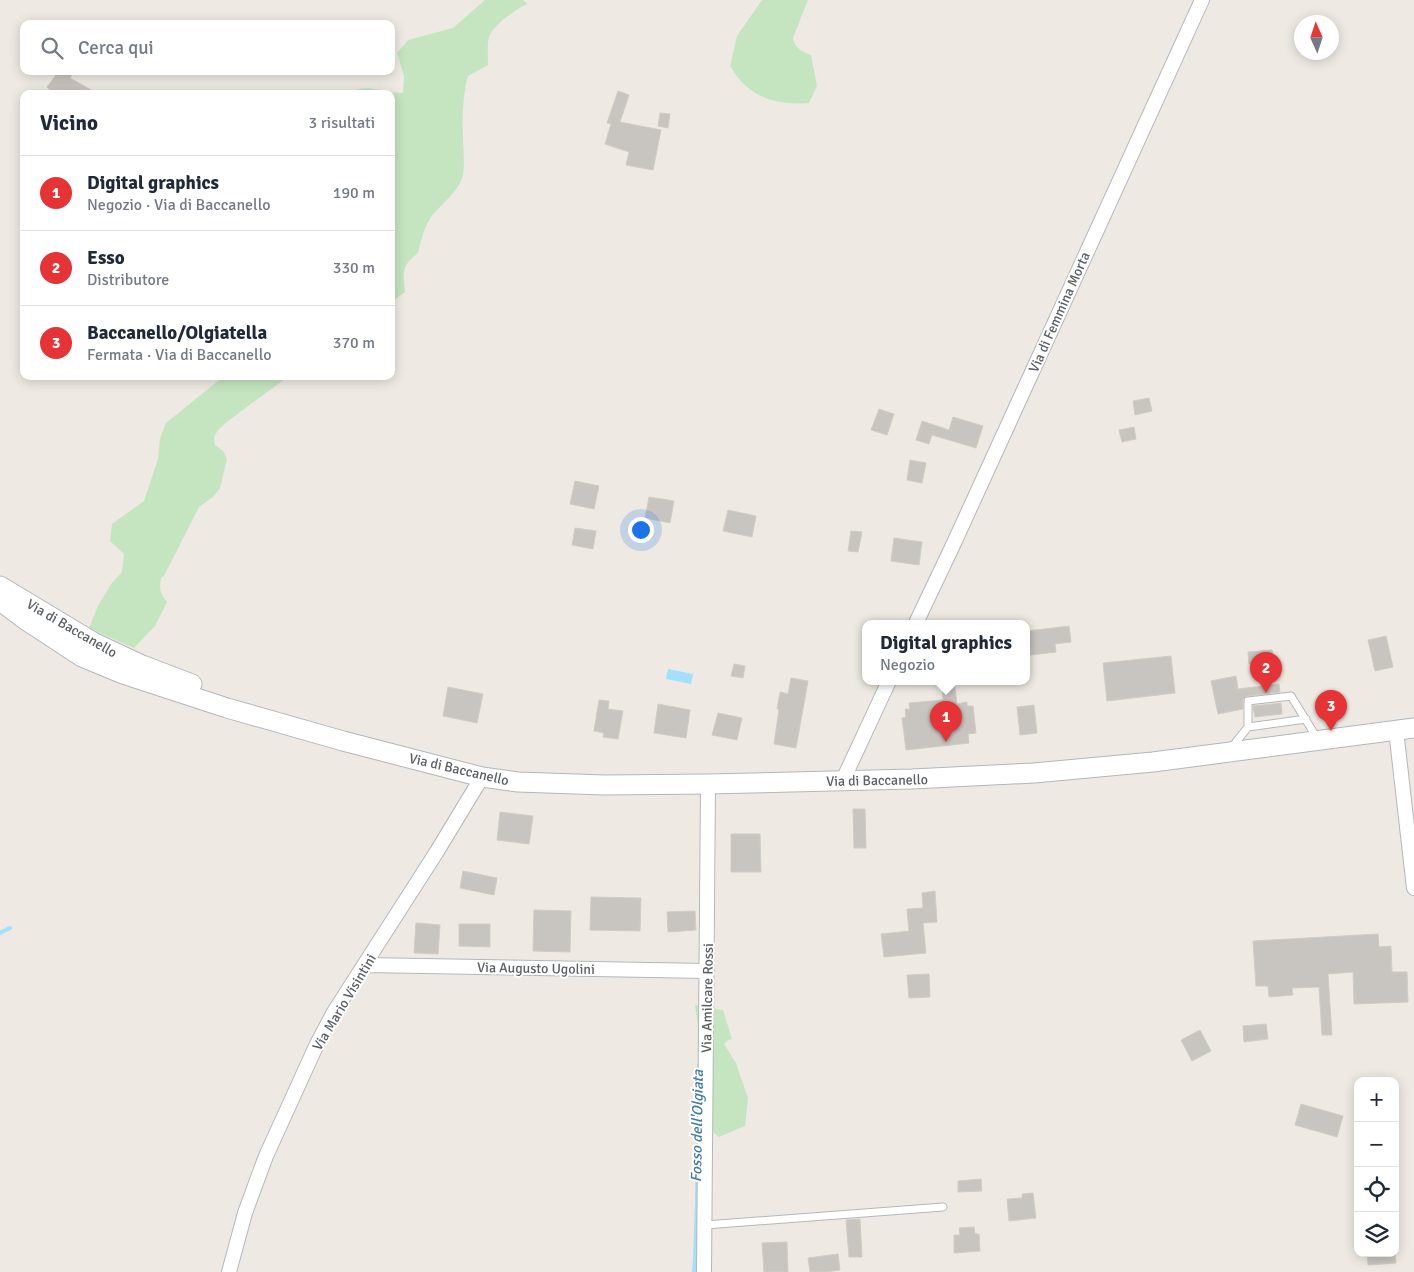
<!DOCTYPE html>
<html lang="it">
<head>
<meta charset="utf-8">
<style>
  :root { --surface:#fff; --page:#f2f2f3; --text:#1f2937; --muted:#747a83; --line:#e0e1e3; --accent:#e53336 }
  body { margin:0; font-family:Signika,sans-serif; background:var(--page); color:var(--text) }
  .controls { position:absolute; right:15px; bottom:15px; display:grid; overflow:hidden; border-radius:10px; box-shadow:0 2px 12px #0003 }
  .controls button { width:45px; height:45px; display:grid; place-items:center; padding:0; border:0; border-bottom:1px solid var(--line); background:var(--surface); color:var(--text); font:25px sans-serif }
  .compass { position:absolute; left:1294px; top:15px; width:45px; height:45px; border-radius:50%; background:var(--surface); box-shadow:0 2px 12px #0003; rotate:357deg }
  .you { position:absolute; left:640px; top:529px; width:18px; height:18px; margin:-12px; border:4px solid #fff; border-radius:50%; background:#1a73e8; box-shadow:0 0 0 8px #1a73e833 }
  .badge { display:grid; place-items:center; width:32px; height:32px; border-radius:50%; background:var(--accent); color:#fff; font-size:16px; font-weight:700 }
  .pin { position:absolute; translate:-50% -41px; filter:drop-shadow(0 1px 2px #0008) }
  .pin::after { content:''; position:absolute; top:26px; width:18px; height:15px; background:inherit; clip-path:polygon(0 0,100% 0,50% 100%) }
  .popup { position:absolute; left:862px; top:620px; width:168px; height:65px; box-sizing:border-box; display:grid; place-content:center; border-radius:10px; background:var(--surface); filter:drop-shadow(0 1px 4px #0005); font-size:16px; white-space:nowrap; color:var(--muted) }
  .popup b { font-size:19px; color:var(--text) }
  .popup::after { content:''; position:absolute; left:50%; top:100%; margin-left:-10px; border:10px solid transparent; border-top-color:var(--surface) }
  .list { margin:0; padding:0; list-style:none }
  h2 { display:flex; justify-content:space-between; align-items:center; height:65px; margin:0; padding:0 20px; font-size:21px }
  h2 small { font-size:16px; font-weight:400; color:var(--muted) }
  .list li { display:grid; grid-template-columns:32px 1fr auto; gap:15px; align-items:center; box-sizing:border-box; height:75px; padding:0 20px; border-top:1px solid var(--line) }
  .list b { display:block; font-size:19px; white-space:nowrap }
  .list p { margin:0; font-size:16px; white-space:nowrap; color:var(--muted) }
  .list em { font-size:16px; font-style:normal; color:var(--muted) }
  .icon { flex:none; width:28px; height:28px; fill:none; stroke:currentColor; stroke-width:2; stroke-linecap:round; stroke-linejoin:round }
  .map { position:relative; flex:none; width:1414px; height:1272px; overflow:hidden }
  .search { position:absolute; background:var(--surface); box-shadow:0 2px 12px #0003; left:20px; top:20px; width:375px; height:55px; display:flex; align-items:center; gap:12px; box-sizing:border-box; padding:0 18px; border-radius:10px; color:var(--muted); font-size:19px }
  .panel { position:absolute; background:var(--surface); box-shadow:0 2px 12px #0003; left:20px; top:90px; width:375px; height:290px; border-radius:10px }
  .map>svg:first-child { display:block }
  .green { fill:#c4e5c0 }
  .water { fill:#a4dffd }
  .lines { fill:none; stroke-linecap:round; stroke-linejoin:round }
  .stream { stroke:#a4dffd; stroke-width:4 }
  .building { fill:#c8c5c1; stroke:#d2ccc2 }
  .lane-casing { stroke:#b4b7ba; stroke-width:9 }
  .street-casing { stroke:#b4b7ba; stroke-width:16 }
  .secondary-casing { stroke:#b2b7bb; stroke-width:21 }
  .lane { stroke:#fff; stroke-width:7 }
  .street { stroke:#fff; stroke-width:14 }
  .secondary { stroke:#fff; stroke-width:19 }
  .labels { text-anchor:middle; stroke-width:4; stroke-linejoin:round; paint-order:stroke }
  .street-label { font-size:14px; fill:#5b6064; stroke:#fff }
  .water-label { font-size:15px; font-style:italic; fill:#3f7aa6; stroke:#fff }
</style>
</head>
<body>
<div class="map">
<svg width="1414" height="1272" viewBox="0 0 1414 1272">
  <rect width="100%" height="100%" fill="#eeeae3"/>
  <path class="green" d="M485 0H523L528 4C517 8 492 26 489 37 487 44 488 57 488 65L468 76C463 95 462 116 463 137 463 149 465 162 463 175 459 192 442 203 431 217 424 227 421 241 418 253 401 266 403 272 405 292L391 302V94H348C352 92 356 89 359 89 375 86 388 94 403 93L404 76 397 53 408 40 453 28Z
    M762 0H808L793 38C795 48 802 52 811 55L817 86 809 103C775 106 748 97 730 66L737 36Z
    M224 376H289L228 421 218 430 214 437 215 445 223 451 227 459 220 488 213 497 199 507 164 576 161 578C159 588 160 594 167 602L155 626 134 648 89 628 98 606 111 584 122 572 124 554 110 541 112 524 144 501 158 459 160 438 166 423Z
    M695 1005 723 1010 732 1039 728 1040 724 1044 736 1063 748 1098 745 1126 719 1137 702 1123 698 1102 704 1070Z"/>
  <path class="water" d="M668 669 693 674 691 684 666 679Z"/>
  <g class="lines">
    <path class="stream" d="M0 933 10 928
      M694 1272 695 1259 697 1201 699 1065"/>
  </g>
  <path class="building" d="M59 71H74L70 78 98 94H55L47 87Z
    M618 91 629 95 620 122 661 130 653 170 626 165 629 152 605 144 611 124 607 123Z
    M660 113 670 114 668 128 658 126Z
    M1149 398 1152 411 1135 415 1133 401Z
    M879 409 894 414 887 435 871 430Z
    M953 417 983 426 976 448 932 435 929 444 916 440 922 421 949 430Z
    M1134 427 1136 439 1122 442 1119 430Z
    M910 460 926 463 922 483 907 480Z
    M575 481 599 486 594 509 570 504Z
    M649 497 674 501 670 523 645 518Z
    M728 510 756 516 752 537 723 531Z
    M575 528 596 531 593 549 572 545Z
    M851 531 862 532 858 552 848 551Z
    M894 538 922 542 919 565 891 561Z
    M1069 626 1071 642 1055 644 1056 652 1031 655 1028 631Z
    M1386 636 1393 667 1375 671 1368 640Z
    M1272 650 1273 662 1249 664 1248 652Z
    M1171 656 1175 693 1107 701 1103 663Z
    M734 664 745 666 743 678 731 676Z
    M1236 676 1238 689 1279 684 1280 692 1247 696 1243 699V709L1218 714 1211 681Z
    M791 678 808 681 796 748 774 744 779 709H777L780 692 788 694Z
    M942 681H954L957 704 967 702V706H973L976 733 968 734 969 743 906 750 902 718 906 717 905 709H910L909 703 943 700Z
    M448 687 483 694 477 723 443 716Z
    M599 700 609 701 608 709 623 711 618 739 603 737 604 733 594 731Z
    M1281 703 1282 714 1255 717 1253 706Z
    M658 704 690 710 686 738 654 733Z
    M1034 705 1037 733 1020 735 1017 707Z
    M718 713 742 718 737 740 712 735Z
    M853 809H865L866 848H854Z
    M500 812 533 816 529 844 497 840Z
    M731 834H760L761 872H731Z
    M463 871 497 878 494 895 460 888Z
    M935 891 937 922 923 923 926 953 884 957 881 934 909 931 907 909 923 908 922 893Z
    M591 897 641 898 640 931 590 930Z
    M534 910 571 911 570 952 533 951Z
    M695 911 696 930 668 932 667 912Z
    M416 923 440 925 438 954 414 953Z
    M459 924H490V947L459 946Z
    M1378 934 1379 947 1391 946 1392 972H1407L1408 1002 1354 1004 1353 972 1328 974 1332 1035H1322L1319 987 1292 988 1293 995 1269 997 1268 986H1256L1253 941Z
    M929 974 930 997 909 998 907 975Z
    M1266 1024 1268 1039 1244 1042 1243 1026Z
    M1200 1030 1211 1051 1192 1061 1181 1040Z
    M1301 1104 1343 1116 1337 1137 1295 1125Z
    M981 1179 982 1191 958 1192V1181Z
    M1033 1193 1036 1218 1009 1221 1007 1199 1022 1198V1194Z
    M860 1219 862 1257H849L846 1220Z
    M974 1227 975 1234H979L980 1251 954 1253V1235H960L959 1228Z
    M787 1242 788 1272H764L762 1243Z
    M1367 1253H1395L1396 1263 1368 1265Z
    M838 1254 840 1270 826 1272H810L808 1258Z"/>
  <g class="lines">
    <defs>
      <path id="lane" d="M1248 727 1306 719
        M1232 747 1248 727V701L1291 696 1317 738
        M705 1225 943 1207"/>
      <path id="street" d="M916 623 954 543 1202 0
        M1396 730 1414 888
        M843 780 889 681
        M365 965 707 971
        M229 1272 245 1213 256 1183 266 1156 317 1044 334 1012 436 853 482 777
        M704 1272 708 784"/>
      <path id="secondary" d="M0 586 93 642 142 665 192 684
        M0 601 27 621 82 657 123 674 227 708 343 741 482 777 518 782 604 785 708 784 912 779 1034 773 1153 762 1414 728"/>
    </defs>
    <use href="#lane" class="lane-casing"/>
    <use href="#street" class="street-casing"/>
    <use href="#secondary" class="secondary-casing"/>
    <use href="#lane" class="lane"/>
    <use href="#street" class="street"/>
    <use href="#secondary" class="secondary"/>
  </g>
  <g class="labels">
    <g class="street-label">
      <text transform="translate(1059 312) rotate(-66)" y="5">Via di Femmina Morta</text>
      <text transform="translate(72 628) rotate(30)" y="5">Via di Baccanello</text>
      <text transform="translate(459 769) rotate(13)" y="5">Via di Baccanello</text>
      <text transform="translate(877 780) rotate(-1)" y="5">Via di Baccanello</text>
      <text transform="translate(536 968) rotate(1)" y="5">Via Augusto Ugolini</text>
      <text transform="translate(707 998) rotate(-89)" y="5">Via Amilcare Rossi</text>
      <text transform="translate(344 1002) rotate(-59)" y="5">Via Mario Visintini</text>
    </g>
    <g class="water-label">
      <text transform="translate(697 1126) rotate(-89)" y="5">Fosso dell'Olgiata</text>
    </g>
  </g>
</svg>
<div class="controls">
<button>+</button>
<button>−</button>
<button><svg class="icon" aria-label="locate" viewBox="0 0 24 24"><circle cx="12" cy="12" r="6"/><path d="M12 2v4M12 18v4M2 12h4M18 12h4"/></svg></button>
<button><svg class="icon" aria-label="layers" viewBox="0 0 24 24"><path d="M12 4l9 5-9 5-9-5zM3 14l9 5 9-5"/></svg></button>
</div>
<svg class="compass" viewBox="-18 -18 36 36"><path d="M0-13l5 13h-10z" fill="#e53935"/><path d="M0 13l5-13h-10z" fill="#747a83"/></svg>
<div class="you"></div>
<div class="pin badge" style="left:946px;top:742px">1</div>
<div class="popup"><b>Digital graphics</b>Negozio</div>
<div class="pin badge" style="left:1266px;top:693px">2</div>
<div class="pin badge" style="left:1331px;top:731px">3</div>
<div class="search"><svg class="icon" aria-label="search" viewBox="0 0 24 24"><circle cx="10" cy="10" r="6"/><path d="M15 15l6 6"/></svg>Cerca qui</div>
<section class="panel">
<h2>Vicino<small>3 risultati</small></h2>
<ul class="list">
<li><span class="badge">1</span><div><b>Digital graphics</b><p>Negozio · Via di Baccanello</p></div><em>190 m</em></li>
<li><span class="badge">2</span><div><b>Esso</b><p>Distributore</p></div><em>330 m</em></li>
<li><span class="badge">3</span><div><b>Baccanello/Olgiatella</b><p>Fermata · Via di Baccanello</p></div><em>370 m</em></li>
</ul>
</section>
</div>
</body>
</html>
